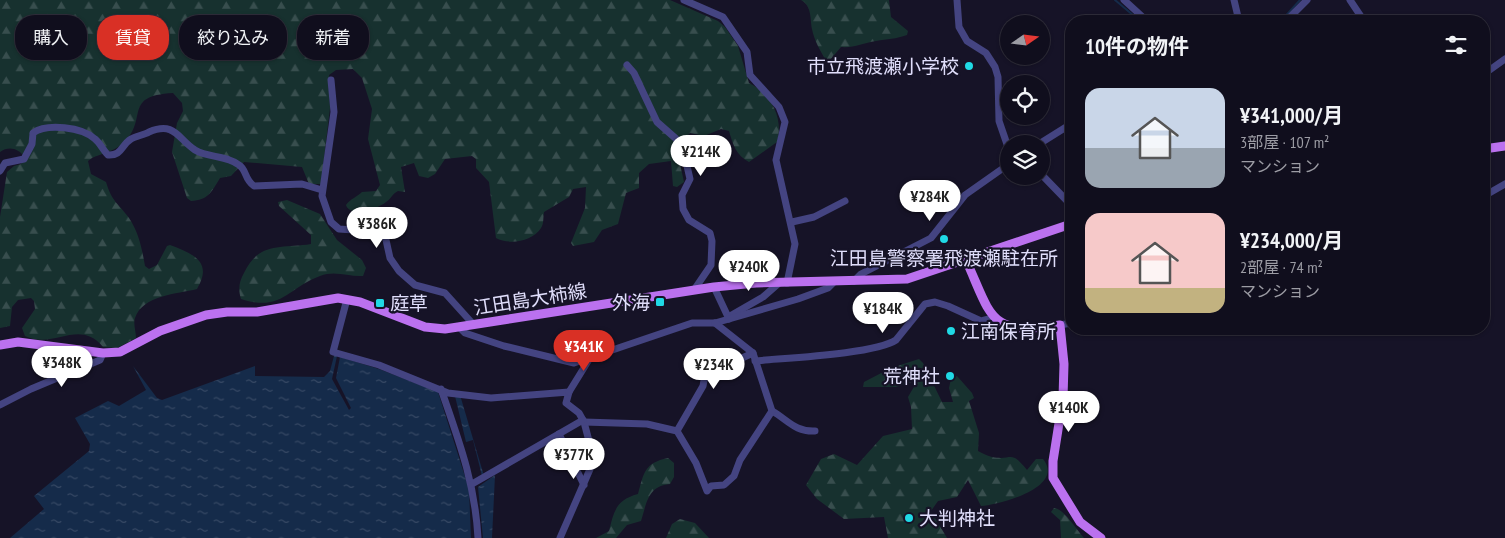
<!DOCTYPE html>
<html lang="ja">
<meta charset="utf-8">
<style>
body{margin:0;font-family:"PT Sans Narrow","Noto Sans JP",sans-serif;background:#191726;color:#f1f3f6;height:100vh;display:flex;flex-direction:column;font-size:19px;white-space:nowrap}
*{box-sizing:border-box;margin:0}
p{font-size:16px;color:#9c9ca4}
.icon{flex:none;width:28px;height:28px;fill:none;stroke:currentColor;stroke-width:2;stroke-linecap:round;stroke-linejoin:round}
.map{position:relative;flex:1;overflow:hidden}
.details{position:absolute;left:1065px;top:15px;width:425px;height:320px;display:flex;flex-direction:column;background:#100e1d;border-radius:20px;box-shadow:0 1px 4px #0004,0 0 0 1px #302e3b}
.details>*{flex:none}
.banner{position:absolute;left:15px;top:15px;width:475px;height:45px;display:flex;gap:10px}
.needle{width:32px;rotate:76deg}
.controls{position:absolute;left:1000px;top:15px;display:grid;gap:10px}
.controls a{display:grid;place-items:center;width:50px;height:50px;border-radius:50%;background:#100e1d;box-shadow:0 1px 4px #0004,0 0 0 1px #302e3b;font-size:25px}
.price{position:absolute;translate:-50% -42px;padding:0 11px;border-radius:18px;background:#fff;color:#222;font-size:16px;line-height:32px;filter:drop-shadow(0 1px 2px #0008)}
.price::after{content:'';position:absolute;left:50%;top:30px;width:15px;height:11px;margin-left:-8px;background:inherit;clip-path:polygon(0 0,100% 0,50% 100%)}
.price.active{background:#d93025;color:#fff}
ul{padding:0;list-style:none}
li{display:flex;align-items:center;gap:15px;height:125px;padding:0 20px}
li span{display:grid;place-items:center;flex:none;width:140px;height:100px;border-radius:15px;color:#555}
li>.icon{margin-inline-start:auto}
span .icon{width:60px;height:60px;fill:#fffc;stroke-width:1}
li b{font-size:21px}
h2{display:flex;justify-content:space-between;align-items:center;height:60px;padding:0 20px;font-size:21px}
.chip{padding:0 18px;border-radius:20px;background:#100e1d;box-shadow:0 1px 4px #0004,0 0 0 1px #302e3b;font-size:18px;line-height:45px}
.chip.active{background:#d93025;color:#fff}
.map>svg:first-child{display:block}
</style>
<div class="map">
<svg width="1505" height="538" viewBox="0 0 1505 538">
<defs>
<pattern id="forest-firs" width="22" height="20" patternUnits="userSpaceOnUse" patternTransform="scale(1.25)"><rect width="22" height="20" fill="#17312f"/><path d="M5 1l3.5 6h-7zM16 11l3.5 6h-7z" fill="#384e4e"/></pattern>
<pattern id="water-ripples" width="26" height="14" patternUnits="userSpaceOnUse" patternTransform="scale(1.25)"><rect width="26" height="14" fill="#152b4a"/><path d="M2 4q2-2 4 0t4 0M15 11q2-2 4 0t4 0" fill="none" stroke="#374965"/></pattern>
</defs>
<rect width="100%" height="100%" fill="#161327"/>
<g fill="url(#forest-firs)">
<path d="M0,0h670l48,21 7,6 13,19 11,37c22,11 35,35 28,59l-28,20c-13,-7 -16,-17 -20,-31l-8,-2 -17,7 -14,-3c-16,16 -10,29 -6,49l-7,5 -4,-1 -2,-25 -22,3 -10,9v15l-13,5 -8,31 -16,6 -8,12 -21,4 -2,-3 14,-35 1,-21 -13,2 -4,8 -25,15c-1,5 0,12 -3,16 -9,14 -32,17 -45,10l-7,-56 -13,-14v-9l-4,-3 -27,3 -10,15 -7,4 -9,-2 -5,-13 -13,4 4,25 -7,-1c-6,3 -7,8 -12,11 -8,7 -36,16 -40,3 4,-6 11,-8 16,-13l14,-1 4,-6 -12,-46 4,-30 -10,-31 -9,-9 -17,1 -7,5 1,33 -9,76h-12l-7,-17 -58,-5 -13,14 -11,2c-9,15 -12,22 -29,23l-4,-3 -15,-46 5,-29 6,-12 -1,-8 -9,-10c-53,3 -22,27 -52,52 -7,6 -21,9 -29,13l-4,3 3,13 15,8c6,20 12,21 23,36 10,15 13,31 16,48l4,3 8,-4 10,-19 3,-1c24,9 43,17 27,44 -20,5 -54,6 -62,29 -2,5 1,14 1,20l-19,10 -14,-1c-24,-29 -49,3 -78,-11l-3,-8 13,-19 -1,-8 -3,-3 -13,2 -6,7 -2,19 -10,2v-111l7,-45 7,-6 7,-2 3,-7c-5,-9 -16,-11 -24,-5z"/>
<path d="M801,0h88l2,17 17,14 -1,4c-11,4 -20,4 -31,6 -13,2 -22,7 -35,6l-11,13 -5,-1c-5,-9 -11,-19 -13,-30 -2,-11 0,-23 -11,-29z"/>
<path d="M287,200l33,14 17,26 25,20 4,8 -3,8c-14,1 -28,-6 -43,0 -34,13 -38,36 -79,23 -3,-10 -2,-17 3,-26 15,-32 37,-24 67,-29v-9l-32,-29 -1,-4z"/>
<path d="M919,359l4,4 19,39h11l-4,-14 2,-9 6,-3 15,17 2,5 -5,3 10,32 -1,18c4,2 10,5 14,6 21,4 18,-8 35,13l9,-11h7c23,28 -44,46 -62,47l-13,-26 -11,17 -19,4 -7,10 16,27h-59l-4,-21 -40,2 -27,-20 -11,-14 15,-26 13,-5 23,11 26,-29 29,-7 -1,-22 -3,-10 10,-17 -22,7h-33l1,-5 27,-14z"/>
<path d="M668,458l6,5v14l-4,7c-22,2 -23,18 -29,37l-14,4 -11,13h-20l13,-7c5,-20 7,-31 29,-37 6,-21 6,-31 30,-36z"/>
<path d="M1054,508c9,0 23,22 30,30h-23l-1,-18 -9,-8z"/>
<path d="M680,519l15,4 14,15h-43l6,-14z"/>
</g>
<g fill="url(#water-ripples)">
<path d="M334,356h3l-5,23 17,31 2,-2 -15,-30 4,-21 39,12 59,23 31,97 2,49h-461l34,-29 -10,-13 55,-45 1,-7 -15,-26 33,-17 11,5 27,-16 -13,-24 24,32 5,2 93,-34v10l69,1 6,-6z"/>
<path d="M460,395l24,81h-2l-9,-36 -7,2 -11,-46z"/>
<path d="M495,475l-3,63h-9l-5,-51z"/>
</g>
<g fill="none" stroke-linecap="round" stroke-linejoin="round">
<g stroke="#152b4a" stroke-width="2">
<path d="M1115,0l25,21"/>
<path d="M1281,21l19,-21"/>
</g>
<g stroke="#444481" stroke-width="7">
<path d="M684,0l39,17 24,35 3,23 29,32 6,15 -9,38 19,84 -8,39"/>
<path d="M957,0l2,27 8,14 19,12 9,14 3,10 1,44 10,29"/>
<path d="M1124,0l23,21"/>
<path d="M1234,0l5,21"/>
<path d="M1350,0l14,21"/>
<path d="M1286,21l21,-21"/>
<path d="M627,65l7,8 23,49 25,22 8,35 -8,16 1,14 6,11 21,13 2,8 -1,24 -17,25"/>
<path d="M1484,74l21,-15"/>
<path d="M331,80l3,32 -12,84 9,26 8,7 15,1c10,-13 17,-16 33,-11l-1,21 4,18 9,13 16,14 30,8 28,31"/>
<path d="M1039,144l32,-20"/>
<path d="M0,171l5,-8 19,-4 8,-15 1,-11c14,-10 49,-6 62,6 5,4 8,11 13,16 14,1 13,-10 23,-16 5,-3 13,-4 18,-7 26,-11 29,7 46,18 13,8 31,5 44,15 8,5 5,14 15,21l48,-2 20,6"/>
<path d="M1041,174l30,31"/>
<path d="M1484,196l21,-12"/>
<path d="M792,222l22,-5 31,-16"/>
<path d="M854,281l7,-7 70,-36 34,-43 44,-31"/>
<path d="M714,287l15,32"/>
<path d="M347,299l-14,53 46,13 69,28 43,5 78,-6 -3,11 13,10 5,9 10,38 -34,78"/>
<path d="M730,316l33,-19 16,-14"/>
<path d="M1060,325l11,-2"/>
<path d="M459,327l6,6 39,13 70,17 118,-40h23l83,-24 30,-11 6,-6"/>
<path d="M755,361c30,-3 120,-7 141,-21l29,-36 10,-2 13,4 33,15 12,-3"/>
<path d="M441,389c18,52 34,94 37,149"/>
<path d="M569,392l21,-34"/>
<path d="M0,405l31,-16 69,-29 3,-7"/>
<path d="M772,411c16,9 23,21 43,20"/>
<path d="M584,422l63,2 30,7 19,32 11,28 4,-5 13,-1 10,-9 6,-16 32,-49 -19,-58 -38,-30"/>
<path d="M677,431l26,-45 2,-11 48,-22"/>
<path d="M559,434l25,51"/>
<path d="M472,484l111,-64"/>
</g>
<g stroke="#bb71ef" stroke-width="9">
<path d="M1484,149l21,-3"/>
<path d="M966,260c26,57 22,76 94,65l4,39 -1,34 -10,63v17l27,44 21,16"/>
<path d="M0,345l18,-3 85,11 17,-1 40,-21 46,-16 21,-3h30l81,-14 22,4 65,25 20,2 269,-42 42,-4 151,-4 164,-55"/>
</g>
</g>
<g fill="#20d9e5" stroke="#161327" stroke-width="2">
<circle cx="969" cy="66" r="5"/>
<circle cx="944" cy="239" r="5"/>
<rect x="655" y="297" width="10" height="10" rx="2.5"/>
<rect x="375" y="298" width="10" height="10" rx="2.5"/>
<circle cx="951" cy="331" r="5"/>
<circle cx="950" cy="376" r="5"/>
<circle cx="909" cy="518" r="5"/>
</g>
<g text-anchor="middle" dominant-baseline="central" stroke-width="4.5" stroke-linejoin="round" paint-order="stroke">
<g font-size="19" fill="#e0defb" stroke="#161327" text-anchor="end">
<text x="959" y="66">市立飛渡瀬小学校</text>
<text x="944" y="258" text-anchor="middle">江田島警察署飛渡瀬駐在所</text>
<text x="650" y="302">外海</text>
<text x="390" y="303" text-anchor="start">庭草</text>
<text x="961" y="331" text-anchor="start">江南保育所</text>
<text x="940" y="376">荒神社</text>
<text x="919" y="518" text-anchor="start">大判神社</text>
</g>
<g font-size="19" fill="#e0defb" stroke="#161327">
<text transform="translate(530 299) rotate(-9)">江田島大柿線</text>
</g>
</g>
</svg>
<div class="controls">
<a><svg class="needle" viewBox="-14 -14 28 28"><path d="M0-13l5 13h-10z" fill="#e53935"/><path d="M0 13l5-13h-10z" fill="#9c9ca4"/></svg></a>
<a><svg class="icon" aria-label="locate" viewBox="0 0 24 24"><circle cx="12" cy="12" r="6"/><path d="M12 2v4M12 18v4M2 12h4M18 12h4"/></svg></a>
<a><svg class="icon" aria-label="layers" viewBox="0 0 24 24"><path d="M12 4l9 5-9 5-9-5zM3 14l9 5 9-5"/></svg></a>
</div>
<b class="price" style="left:701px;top:177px">¥214K</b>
<b class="price" style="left:930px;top:222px">¥284K</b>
<b class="price" style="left:377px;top:249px">¥386K</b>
<b class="price" style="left:749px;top:292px">¥240K</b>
<b class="price" style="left:883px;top:334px">¥184K</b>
<b class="price active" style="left:584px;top:372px">¥341K</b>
<b class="price" style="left:62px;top:388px">¥348K</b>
<b class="price" style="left:714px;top:390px">¥234K</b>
<b class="price" style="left:1069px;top:433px">¥140K</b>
<b class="price" style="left:574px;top:480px">¥377K</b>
<div class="banner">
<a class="chip">購入</a>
<a class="chip active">賃貸</a>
<a class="chip">絞り込み</a>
<a class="chip">新着</a>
</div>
<section class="details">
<h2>10件の物件<svg class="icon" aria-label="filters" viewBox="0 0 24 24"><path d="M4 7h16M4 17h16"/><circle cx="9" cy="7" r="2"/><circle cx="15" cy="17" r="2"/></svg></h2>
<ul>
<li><span style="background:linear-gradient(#c9d6e8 60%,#9aa5b1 0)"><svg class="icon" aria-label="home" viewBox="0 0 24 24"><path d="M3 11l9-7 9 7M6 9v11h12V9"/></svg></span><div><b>¥341,000/月</b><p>3部屋 · 107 m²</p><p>マンション</p></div></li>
<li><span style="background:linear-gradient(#f6c9c9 75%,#c2b280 0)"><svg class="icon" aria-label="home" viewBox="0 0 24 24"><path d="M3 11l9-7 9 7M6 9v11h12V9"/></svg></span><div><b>¥234,000/月</b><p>2部屋 · 74 m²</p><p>マンション</p></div></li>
</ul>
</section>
</div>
